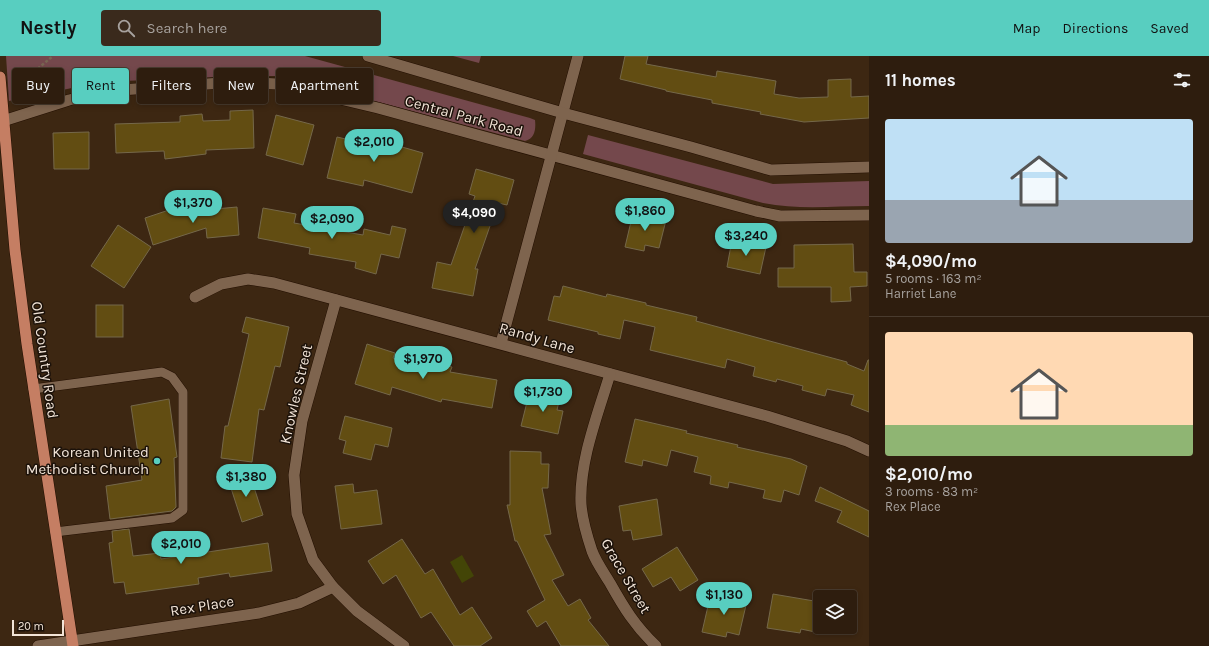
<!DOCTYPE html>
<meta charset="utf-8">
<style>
body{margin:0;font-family:Karla,sans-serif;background:#3a2a1c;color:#f1f3f6;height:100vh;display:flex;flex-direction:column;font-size:15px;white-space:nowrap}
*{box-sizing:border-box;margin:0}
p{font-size:13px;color:#a7a29e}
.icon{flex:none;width:22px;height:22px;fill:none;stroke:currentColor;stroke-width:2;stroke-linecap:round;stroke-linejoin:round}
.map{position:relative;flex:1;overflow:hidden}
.details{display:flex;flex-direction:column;background:#2e1d0e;width:340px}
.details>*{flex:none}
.guide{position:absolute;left:12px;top:12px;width:380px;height:36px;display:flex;gap:8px}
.tools{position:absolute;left:813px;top:534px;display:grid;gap:8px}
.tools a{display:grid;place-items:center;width:44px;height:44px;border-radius:4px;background:#2e1d0e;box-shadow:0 2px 6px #0003,0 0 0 1px #493b2e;font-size:20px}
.scale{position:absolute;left:12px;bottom:10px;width:52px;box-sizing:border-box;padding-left:4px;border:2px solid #f2e4d7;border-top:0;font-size:11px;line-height:14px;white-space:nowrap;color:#f2e4d7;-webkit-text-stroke:3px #1c120a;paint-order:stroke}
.price{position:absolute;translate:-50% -34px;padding:0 9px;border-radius:14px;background:#58cec0;color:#111;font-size:13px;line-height:26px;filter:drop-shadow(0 1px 2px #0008)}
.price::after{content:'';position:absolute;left:50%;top:24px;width:12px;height:9px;margin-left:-6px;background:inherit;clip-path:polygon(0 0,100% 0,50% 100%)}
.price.current{background:#222;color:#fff}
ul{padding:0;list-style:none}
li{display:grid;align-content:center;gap:8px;height:212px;padding:0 16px}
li+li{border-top:1px solid #493b2e}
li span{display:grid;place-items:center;height:124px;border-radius:4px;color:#555}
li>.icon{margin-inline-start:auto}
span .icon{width:72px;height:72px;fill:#fffc;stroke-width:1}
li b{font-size:17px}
h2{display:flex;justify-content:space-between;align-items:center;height:48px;padding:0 16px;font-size:17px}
.chip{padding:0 14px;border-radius:4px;background:#2e1d0e;box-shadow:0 2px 6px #0003,0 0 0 1px #493b2e;font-size:14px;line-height:36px}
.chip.current{background:#58cec0;color:#111}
header{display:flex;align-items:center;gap:24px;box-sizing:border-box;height:56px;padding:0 20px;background:#58cec0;color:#111}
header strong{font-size:19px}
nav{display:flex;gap:22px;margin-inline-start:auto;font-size:14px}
.search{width:280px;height:36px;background:#3a2a1c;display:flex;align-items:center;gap:10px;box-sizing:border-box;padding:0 14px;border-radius:4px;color:#a7a29e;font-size:15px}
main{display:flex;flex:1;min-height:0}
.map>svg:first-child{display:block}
</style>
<header>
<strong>Nestly</strong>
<div class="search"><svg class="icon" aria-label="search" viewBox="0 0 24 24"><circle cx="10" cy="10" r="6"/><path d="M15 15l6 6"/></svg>Search here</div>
<nav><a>Map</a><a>Directions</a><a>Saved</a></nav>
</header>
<main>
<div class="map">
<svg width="869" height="590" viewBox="0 0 869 590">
<rect width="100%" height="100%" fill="#3d2712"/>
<g fill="#74484c">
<path d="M6,0h299l225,62 5,2c1,9 0,19 -10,21l-244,-65h-42l-138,6 -92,19z"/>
<path d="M453,0h28l-2,7z"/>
<path d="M588,79l185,49 96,-3v25c-35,0 -71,4 -106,-3l-180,-49z"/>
</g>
<path fill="#434507" d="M462,499l12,21 -12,7 -12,-21z"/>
<g fill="#624d12" stroke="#75684a">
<path d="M625,0h23l-2,8 70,13 1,-6 59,10 -2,13 25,4 29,-1v-17l23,-1v18l18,-1v22l-65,4 -44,-8 1,-2 -49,-9v-3l-46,-9v-1l-46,-11z"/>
<path d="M253,54l1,38 -48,2v4l-41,5 -1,-8 -48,2 -1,-29 65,-2v-6l22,-2 1,7 27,-1v-9z"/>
<path d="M276,59l38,10 -11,40 -37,-10z"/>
<path d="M89,76v37h-35l-1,-36z"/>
<path d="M352,76l23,6 -1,1 49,14 -11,40 -48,-13 -1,6 -36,-8 10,-41 13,3z"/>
<path d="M476,113l38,11 -7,25 -9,-2 -23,66h3l-5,27 -41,-8 5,-26 14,3 24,-69 -6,-2z"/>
<path d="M181,150l1,6 55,-5 2,28 -32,3 -1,-10 -53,17 -8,-27z"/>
<path d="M263,152l33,6 -2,9 69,12 1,-6 26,6 2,-9 14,3 -7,29 -18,-4 -5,20 -21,-6 1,-6 -47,-8 1,-6 -52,-10z"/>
<path d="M633,157l33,7 -7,28 -14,-3 -1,6 -19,-4z"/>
<path d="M118,169l33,22 -27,41 -33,-22z"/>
<path d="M732,184l34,7 -6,27 -33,-7z"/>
<path d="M853,188l1,28h13v14l-17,1 1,14 -20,1v-15h-53v-19h16v-23z"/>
<path d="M563,230l43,11 1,-3 39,9v2l51,12 -1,4 151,41v2l17,7 4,-11h1v52l-18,-7 3,-10 -27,-6 -2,7 -23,-6 1,-4 -26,-7 -1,3 -23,-6 2,-9 -28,-8 -2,9 -75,-18 5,-23 -31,-7 -4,19 -22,-5v-2l-50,-12 6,-24 6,1z"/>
<rect x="96" y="249" width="27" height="32"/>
<path d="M246,261l43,10 -9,40 -5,-1 -11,44 -5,-1 -7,53 -31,-4 4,-32h3l21,-92 -7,-2z"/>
<path d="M367,288l28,9 -2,5 35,11 2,-9 22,7 -2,5 47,8 -5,28 -50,-9 -1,3 -49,-15 -2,8 -35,-11z"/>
<path d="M530,334l30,7 -3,13 6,1 -5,23 -37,-8z"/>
<path d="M169,343l8,58 -3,1 2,49 -4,4 -62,8 -4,-33 36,-6 -11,-74z"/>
<path d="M345,360l47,12 -4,19 -13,-3 -4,16 -28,-7 3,-12 -7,-2z"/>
<path d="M635,363l52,12 -1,2 52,12 -1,2 54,12 16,7 -8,29 -15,-5 -3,12 -18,-4 2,-8 -36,-8 -1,6 -18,-4 1,-8 -17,-4 4,-15 -27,-7 -4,16 -24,-6 -1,6 -17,-4z"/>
<path d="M510,395l31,1v12h8l-1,24h-6l9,46 -7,1 20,40 -12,5 16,26 12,-7 11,19 -3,2 21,26h-48l-15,-25 -9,6 -10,-16 18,-11 -28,-59h-2l-8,-36h3z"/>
<path d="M250,419l13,40 -21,7 -13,-40z"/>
<path d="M353,428l1,9 23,-3 5,34 -41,5 -6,-43z"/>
<path d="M820,431l49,24v26l-32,-15 5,-11 -27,-10z"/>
<path d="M657,443l5,36 -29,5 -2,-10 -8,1 -4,-25z"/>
<path d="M129,473l4,27 27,-3 1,6 107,-16 4,28 -42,6 -1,-4 -31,5 1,6 -73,10 -2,-12 -10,1 -5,-40 4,-1 -1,-11z"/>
<path d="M402,483l23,35 8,-5 27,46 12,-8 20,31 -12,8h-26l-23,-34 -10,6 -25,-43 -13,9 -15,-23z"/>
<path d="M677,491l21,33 -18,11 -9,-14 -18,10 -11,-18z"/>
<path d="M711,537l36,8 -8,34 -12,-3 -1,5 -24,-5z"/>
<path d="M773,538l47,8v31l-19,-4 -1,4 -33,-5z"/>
</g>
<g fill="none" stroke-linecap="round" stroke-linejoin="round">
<g stroke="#230f00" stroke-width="10">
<path id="service" d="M33,333l129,-17 10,5 11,15v118l-11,8 -117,14"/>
</g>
<g stroke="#230f00" stroke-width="12">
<g id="minor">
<path d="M3,65l66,-21 37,-9 130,-9 41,2 101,24 378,103 24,5 89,-1"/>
<path d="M195,241l26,-13 27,-5 26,4 493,133 80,25 22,10"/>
<path d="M336,244l-34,121 -8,54 3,39 16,46 20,27 24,24 47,35"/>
<path d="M501,287l77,-287"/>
<path d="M610,318c-12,40 -31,87 -29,130 1,16 6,32 11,47 4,11 12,22 18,32 14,25 25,43 46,63"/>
<path d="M38,590l221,-33 40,-10 34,-16"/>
</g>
</g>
<g stroke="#230f00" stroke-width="12">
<path id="tertiary" d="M368,0l195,57 128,34 80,23 98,-3"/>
</g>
<g stroke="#230f00" stroke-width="12">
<path id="primary" d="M0,21l15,173 12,94 46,302"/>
</g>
<path stroke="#786552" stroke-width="2.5" stroke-dasharray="3 2" stroke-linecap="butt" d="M30,19l23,-19"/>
<use href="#service" stroke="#7e644e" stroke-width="9"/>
<use href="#minor" stroke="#7e644e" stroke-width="11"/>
<use href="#tertiary" stroke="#7e644e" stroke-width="11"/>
<use href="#primary" stroke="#c57e63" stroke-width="11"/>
</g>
<circle fill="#58cec0" stroke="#1c120a" stroke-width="1.5" cx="157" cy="405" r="4"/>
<g text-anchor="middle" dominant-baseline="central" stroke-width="3" stroke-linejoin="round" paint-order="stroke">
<g font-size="15" fill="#f2e4d7" stroke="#1c120a">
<text transform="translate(464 60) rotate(15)">Central Park Road</text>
<text transform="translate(537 282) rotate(16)">Randy Lane</text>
<text transform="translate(45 304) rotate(82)">Old Country Road</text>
<text transform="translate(296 338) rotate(-77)">Knowles Street</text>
<text transform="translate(626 520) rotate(60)">Grace Street</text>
<text transform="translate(202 550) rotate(-9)">Rex Place</text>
</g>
<g font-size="15" fill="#f2e4d7" stroke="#1c120a" text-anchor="end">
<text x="149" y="396">Korean United<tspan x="149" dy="17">Methodist Church</tspan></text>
</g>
</g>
</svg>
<div class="tools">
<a><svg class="icon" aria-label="layers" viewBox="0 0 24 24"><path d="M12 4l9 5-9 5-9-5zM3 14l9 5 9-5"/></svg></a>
</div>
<div class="scale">20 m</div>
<b class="price" style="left:374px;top:107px">$2,010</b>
<b class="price" style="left:193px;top:168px">$1,370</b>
<b class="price" style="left:645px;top:176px">$1,860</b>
<b class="price current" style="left:474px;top:178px">$4,090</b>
<b class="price" style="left:332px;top:184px">$2,090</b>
<b class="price" style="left:746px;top:201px">$3,240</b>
<b class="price" style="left:423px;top:324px">$1,970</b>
<b class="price" style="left:543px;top:357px">$1,730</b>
<b class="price" style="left:246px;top:442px">$1,380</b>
<b class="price" style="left:181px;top:509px">$2,010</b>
<b class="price" style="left:724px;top:560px">$1,130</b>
<div class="guide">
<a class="chip">Buy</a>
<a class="chip current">Rent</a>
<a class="chip">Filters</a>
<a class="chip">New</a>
<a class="chip">Apartment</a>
</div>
</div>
<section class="details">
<h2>11 homes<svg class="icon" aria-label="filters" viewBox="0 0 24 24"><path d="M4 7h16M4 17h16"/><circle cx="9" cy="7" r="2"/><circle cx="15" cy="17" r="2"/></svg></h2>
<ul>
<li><span style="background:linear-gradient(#bfe0f5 65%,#9aa5b1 0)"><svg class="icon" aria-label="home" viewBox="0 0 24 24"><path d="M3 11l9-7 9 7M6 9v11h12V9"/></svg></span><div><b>$4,090/mo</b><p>5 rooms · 163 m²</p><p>Harriet Lane</p></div></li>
<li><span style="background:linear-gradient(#ffd9b3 75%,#8fb573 0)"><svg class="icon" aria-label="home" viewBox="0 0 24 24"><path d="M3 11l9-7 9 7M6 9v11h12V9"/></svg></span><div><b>$2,010/mo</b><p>3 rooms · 83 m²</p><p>Rex Place</p></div></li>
</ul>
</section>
</main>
